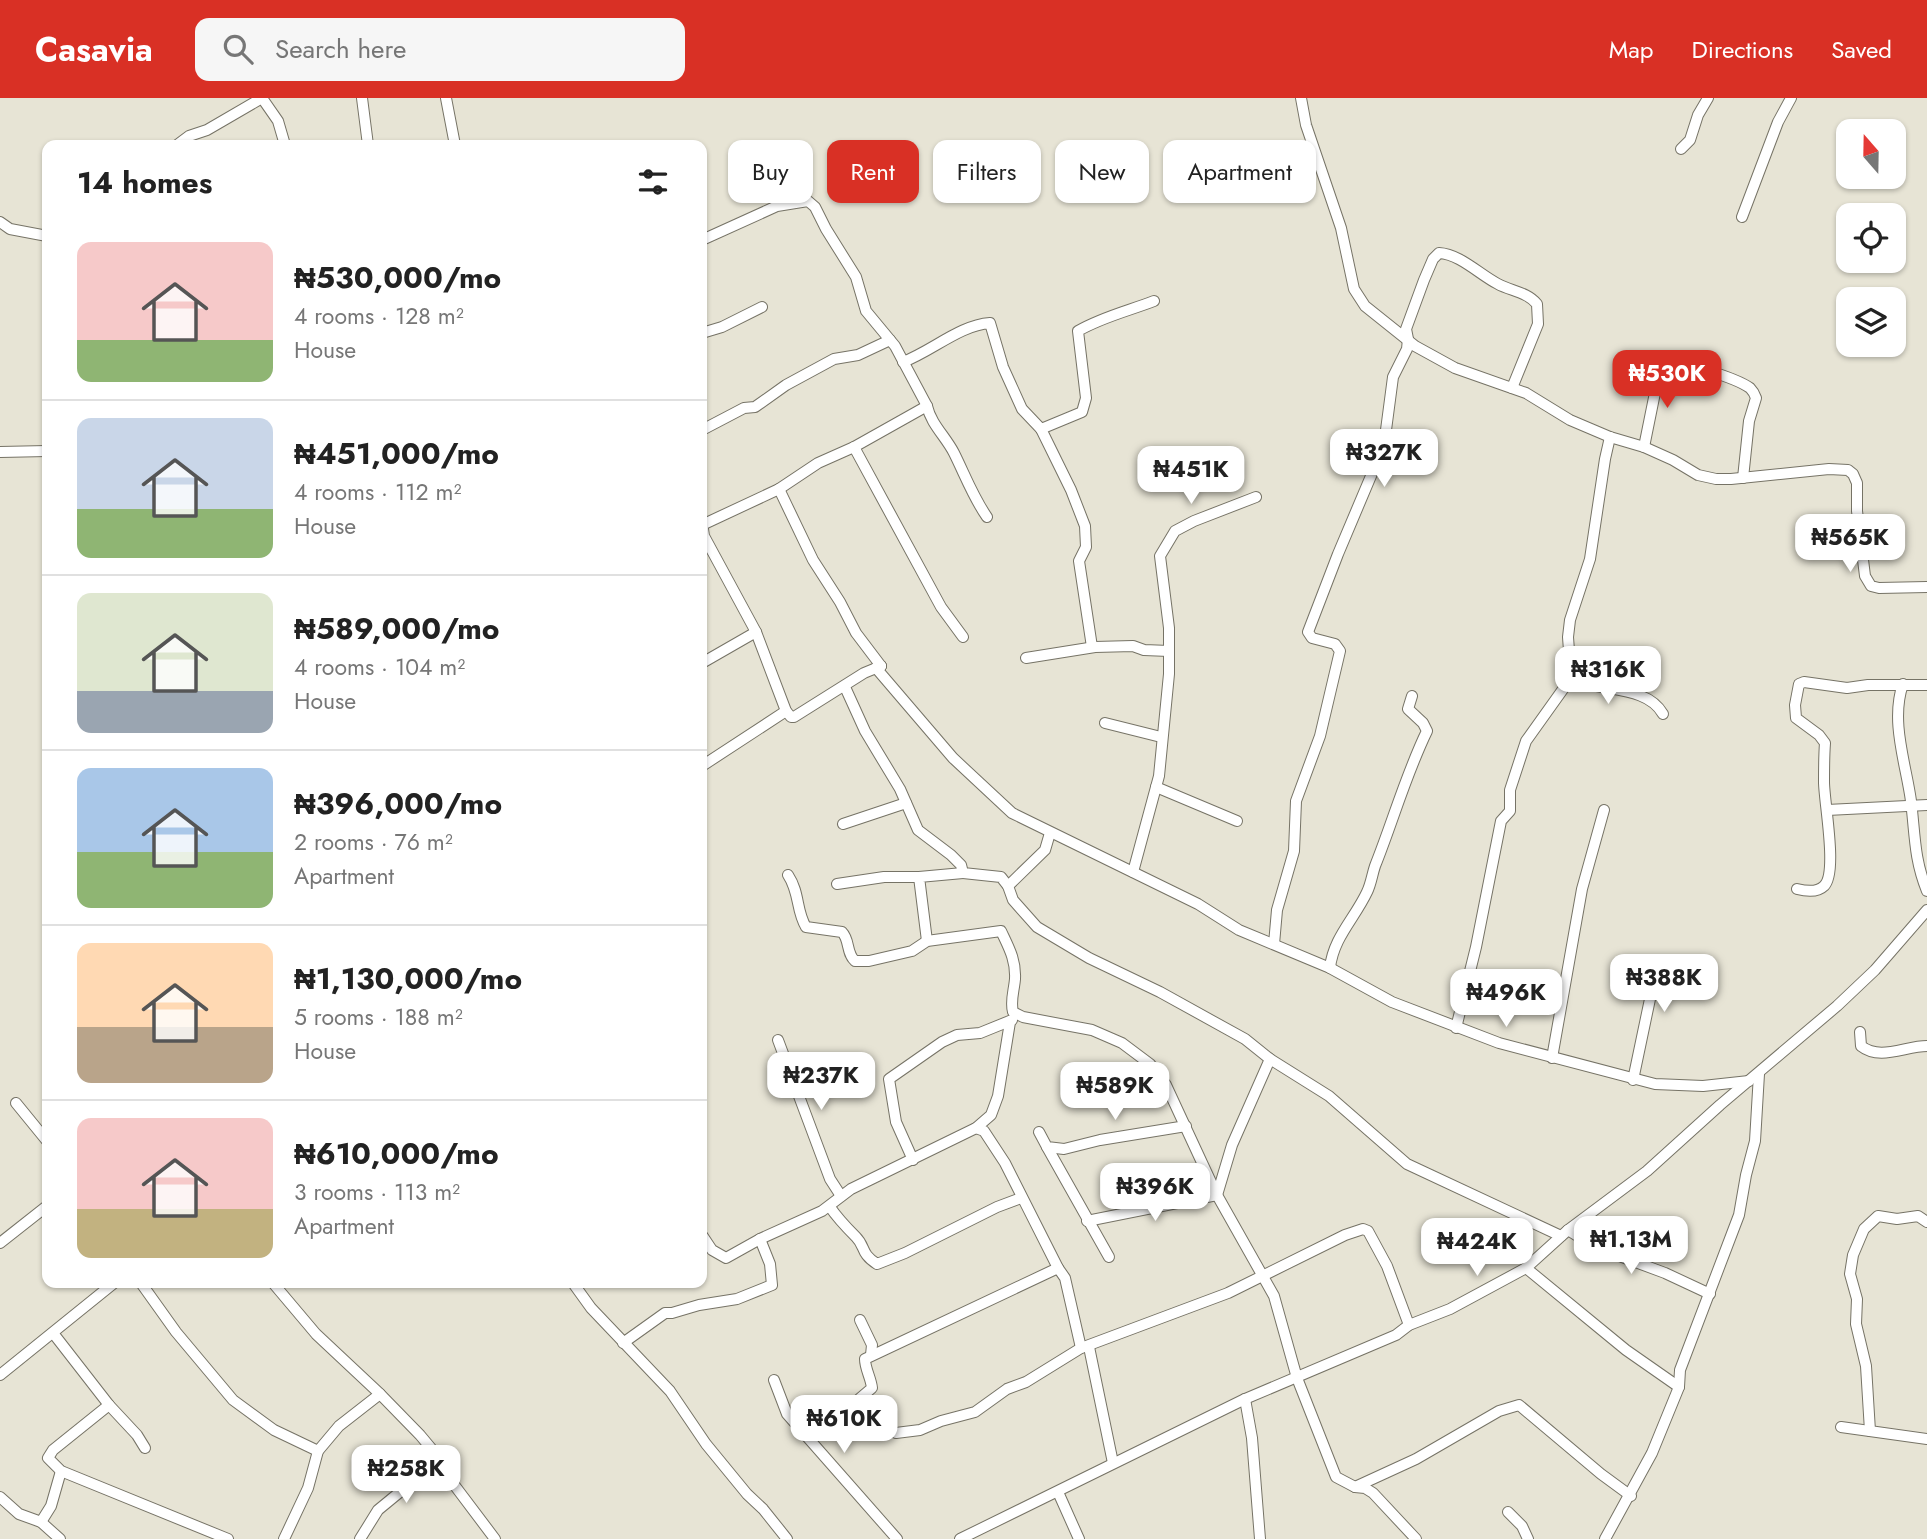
<!DOCTYPE html>
<meta charset="utf-8">
<style>
body{margin:0;font-family:Jost,sans-serif;background:#f6f6f6;color:#222;height:100vh;display:flex;flex-direction:column;font-size:26px;white-space:nowrap}
*{box-sizing:border-box;margin:0}
p{font-size:23px;color:#767676}
.icon{flex:none;width:38px;height:38px;fill:none;stroke:currentColor;stroke-width:2;stroke-linecap:round;stroke-linejoin:round}
.map{position:relative;flex:1;overflow:hidden}
.drawer{position:absolute;left:42px;top:42px;width:665px;height:1148px;display:flex;flex-direction:column;background:#fff;border-radius:14px;box-shadow:0 2px 5px #0004}
.drawer>*{flex:none}
.banner{position:absolute;left:728px;top:42px;width:665px;height:63px;display:flex;gap:14px}
.needle{width:46px;rotate:340deg}
.tools{position:absolute;left:1836px;top:21px;display:grid;gap:14px}
.tools a{display:grid;place-items:center;width:70px;height:70px;border-radius:14px;background:#fff;box-shadow:0 2px 5px #0004;font-size:35px}
.price{position:absolute;translate:-50% -60px;padding:0 16px;border-radius:14px;background:#fff;color:#222;font-size:23px;line-height:46px;filter:drop-shadow(0 2px 4px #0008)}
.price::after{content:'';position:absolute;left:50%;top:42px;width:21px;height:16px;margin-left:-10px;background:inherit;clip-path:polygon(0 0,100% 0,50% 100%)}
.price.active{background:#d93025;color:#fff}
ul{padding:0;list-style:none}
li{display:flex;align-items:center;gap:21px;height:175px;padding:0 35px}
li+li{border-top:2px solid #e0e0e0}
li span{display:grid;place-items:center;flex:none;width:196px;height:140px;border-radius:14px;color:#555}
li>.icon{margin-inline-start:auto}
span .icon{width:84px;height:84px;fill:#fffc;stroke-width:1}
li b{font-size:30px}
h2{display:flex;justify-content:space-between;align-items:center;height:84px;padding:0 35px;font-size:30px}
.tag{padding:0 24px;border-radius:14px;background:#fff;box-shadow:0 2px 5px #0004;font-size:24px;line-height:63px}
.tag.active{background:#d93025;color:#fff}
header{display:flex;align-items:center;gap:42px;box-sizing:border-box;height:98px;padding:0 35px;background:#d93025;color:#fff}
header strong{font-size:33px}
nav{display:flex;gap:38px;margin-inline-start:auto;font-size:24px}
.search{width:490px;height:63px;background:#f6f6f6;display:flex;align-items:center;gap:18px;box-sizing:border-box;padding:0 24px;border-radius:14px;color:#767676;font-size:26px}
.map>svg:first-child{display:block}
</style>
<header>
<strong>Casavia</strong>
<div class="search"><svg class="icon" aria-label="search" viewBox="0 0 24 24"><circle cx="10" cy="10" r="6"/><path d="M15 15l6 6"/></svg>Search here</div>
<nav><a>Map</a><a>Directions</a><a>Saved</a></nav>
</header>
<div class="map">
<svg width="1927" height="1441" viewBox="0 0 1927 1441">
<rect width="100%" height="100%" fill="#e7e4d5"/>
<g fill="none" stroke-linecap="round" stroke-linejoin="round">
<g stroke="#767366" stroke-width="12">
<g id="minor">
<path d="M262,0l16,23 7,24"/>
<path d="M362,0l6,47"/>
<path d="M446,0l9,47"/>
<path d="M1301,0l5,27 35,103 13,61 11,17 50,40 40,22 71,25 44,27 40,17 34,10 29,13 25,15 18,4h15l98,-10 19,1 5,4 4,9v28l8,65 6,10 8,2 48,-1"/>
<path d="M177,47l12,-9 18,-6 55,-32"/>
<path d="M1681,51l9,-9 8,-25 10,-17"/>
<path d="M1742,119l36,-95 13,-24"/>
<path d="M0,124l10,7 37,7"/>
<path d="M702,142l75,-34 31,-5 7,6 11,22 30,48 10,34 29,35 32,60"/>
<path d="M702,235l20,-6 40,-20"/>
<path d="M903,264c29,-11 57,-37 87,-39l13,44 19,42 19,20 41,-17 4,-14 -8,-67c24,-14 50,-20 76,-30"/>
<path d="M1041,331l30,61 14,36 1,21 -7,14 13,86"/>
<path d="M702,332l42,-22 11,-1 31,-22 48,-26 24,-4 32,-15"/>
<path d="M854,349l87,160 22,30"/>
<path d="M1644,349l16,-79 3,-5c17,-3 73,15 87,25 3,3 5,7 6,10l-7,23 -6,57"/>
<path d="M0,354l47,-1"/>
<path d="M779,391l39,-26 36,-16 73,-41c4,18 19,31 27,47 11,22 19,44 33,64"/>
<path d="M702,424l2,14 52,96 30,79 5,6h3l70,-44 17,-7"/>
<path d="M702,427l77,-36 34,71 27,42 16,31 25,33"/>
<path d="M1026,560l69,-11 38,-1 11,4 25,1"/>
<path d="M702,565l54,-31"/>
<path d="M881,568l-5,2 77,90 59,55 186,91 41,26 91,38 62,34 107,41 156,41 48,2 46,-5"/>
<path d="M1571,580c28,15 75,6 92,36"/>
<path d="M1903,586c-13,37 3,80 8,117 4,33 3,58 16,90"/>
<path d="M845,589l20,44 35,58 18,41 33,25 10,10 2,8 38,4 7,9 5,14 24,27 52,31 71,34 85,47 25,20 59,37 78,68 154,72"/>
<path d="M1105,625l56,14"/>
<path d="M702,668l84,-55"/>
<path d="M1156,689l81,34"/>
<path d="M1827,712l100,-5"/>
<path d="M843,726l63,-21"/>
<path d="M1133,774l26,-96 10,-102v-46l-9,-72 15,-25 19,-10 62,-24"/>
<path d="M788,777c12,18 8,36 18,52l36,5c8,8 4,21 13,29h14l43,-10 15,-10 74,-10c8,17 15,29 14,48 -1,12 -5,22 -2,33l10,5 69,13 30,13 28,21 16,21 51,110 57,101 23,82 39,99 19,10 10,1 8,5 43,46"/>
<path d="M837,786l47,-7h35"/>
<path d="M1008,788l37,-36 5,-17"/>
<path d="M1797,791c8,2 20,4 27,-3 14,-13 0,-84 0,-104 0,-13 0,-26 1,-39l-6,-8 -23,-17 -1,-13 4,-21 5,-2 43,6 21,-3h59"/>
<path d="M927,843l-8,-64 44,-4"/>
<path d="M1274,846l3,-34 17,-59 2,-50 24,-65 20,-85 -5,-7 -23,-6 -4,-6 30,-78 41,-97 7,-27 7,-53 14,-28 1,-10 -2,-10 18,-49 9,-21 6,-6c21,1 41,22 59,31 13,7 29,8 39,20l1,20 -26,64"/>
<path d="M1330,870c3,-30 25,-50 37,-76 4,-8 5,-17 8,-26 18,-45 31,-92 52,-135l-4,-8 -15,-14 4,-13"/>
<path d="M1622,885l22,6 6,10 -17,81"/>
<path d="M1456,930l20,-81 25,-126 9,-10v-21l16,-49 45,-63 -3,-41 2,-17 20,-61 15,-100 5,-22"/>
<path d="M1860,934l1,14c19,15 44,0 66,0"/>
<path d="M778,942l52,139 11,17"/>
<path d="M1552,960l30,-169 22,-79"/>
<path d="M16,1005l31,38"/>
<path d="M976,1030l8,3 21,32 53,105"/>
<path d="M1039,1034l8,15 17,2 36,-9 86,-14"/>
<path d="M1047,1049l62,110"/>
<path d="M913,1062l-17,-38 -7,-43 53,-37 15,-7 23,-2 32,-13"/>
<path d="M830,1109c8,12 16,20 26,30 10,10 4,16 21,27l28,-11 92,-46 24,-9"/>
<path d="M1087,1123l130,-26 15,-50 38,-86"/>
<path d="M1568,1132l27,17 70,26 45,21"/>
<path d="M702,1137l10,15 14,8 34,-19 62,-28 29,-22 125,-61 15,-13 7,-19 12,-74"/>
<path d="M0,1145l47,-37"/>
<path d="M1526,1170l100,82 53,37"/>
<path d="M141,1185l35,49 57,68 41,30 44,21"/>
<path d="M273,1185l43,51 64,60 40,41 20,24 12,23 43,57"/>
<path d="M573,1185l18,25 79,83 36,53 41,50 16,15 24,30"/>
<path d="M860,1222l12,25 -1,10"/>
<path d="M53,1235l56,72 28,30 8,13"/>
<path d="M623,1245l42,-30h7l27,-8 38,-6 35,-14 -2,-21 -10,-25"/>
<path d="M1089,1249l24,116"/>
<path d="M0,1277l114,-92"/>
<path d="M774,1282l13,34 110,125"/>
<path d="M1245,1301l7,39 8,101"/>
<path d="M109,1307l-56,45 -5,8 13,13 167,68"/>
<path d="M1841,1329l86,12"/>
<path d="M802,1333l50,-26 20,-17c-1,-10 -7,-19 -7,-29l193,-91 7,10 16,70"/>
<path d="M1870,1333l-4,-65 -10,-42 1,-25 -7,-25 3,-19 11,-26 14,-13 19,3 21,-3 9,6"/>
<path d="M896,1335l24,-3 21,-9 34,-9 32,-23 19,-7 55,-34 147,-55 117,-58 18,-6 5,2 19,35 22,59"/>
<path d="M1355,1389l61,-28 83,-48 20,-6 82,69 30,22"/>
<path d="M1058,1394l21,47"/>
<path d="M0,1399l19,17 22,8 19,17"/>
<path d="M1508,1414l14,14 6,13"/>
<path d="M41,1424l10,-16 10,-35"/>
<path d="M284,1441l24,-51 10,-37 21,-25 41,-32"/>
<path d="M360,1441l18,-29 62,-51"/>
<path d="M960,1441l285,-140 151,-64 13,-10 41,-16 76,-41 42,-38 79,-59 73,-66 117,-99 38,-36 52,-60"/>
<path d="M1605,1441l47,-86 27,-66 1,-17 59,-155 7,-40 9,-34 4,-67"/>
</g>
</g>
<use href="#minor" stroke="#fff" stroke-width="10"/>
</g>
</svg>
<div class="tools">
<a><svg class="needle" viewBox="-14 -14 28 28"><path d="M0-13l5 13h-10z" fill="#e53935"/><path d="M0 13l5-13h-10z" fill="#767676"/></svg></a>
<a><svg class="icon" aria-label="locate" viewBox="0 0 24 24"><circle cx="12" cy="12" r="6"/><path d="M12 2v4M12 18v4M2 12h4M18 12h4"/></svg></a>
<a><svg class="icon" aria-label="layers" viewBox="0 0 24 24"><path d="M12 4l9 5-9 5-9-5zM3 14l9 5 9-5"/></svg></a>
</div>
<b class="price active" style="left:1667px;top:312px">₦530K</b>
<b class="price" style="left:1384px;top:391px">₦327K</b>
<b class="price" style="left:1191px;top:408px">₦451K</b>
<b class="price" style="left:1850px;top:476px">₦565K</b>
<b class="price" style="left:1608px;top:608px">₦316K</b>
<b class="price" style="left:1664px;top:916px">₦388K</b>
<b class="price" style="left:1506px;top:931px">₦496K</b>
<b class="price" style="left:821px;top:1014px">₦237K</b>
<b class="price" style="left:1115px;top:1024px">₦589K</b>
<b class="price" style="left:1155px;top:1125px">₦396K</b>
<b class="price" style="left:1631px;top:1178px">₦1.13M</b>
<b class="price" style="left:1477px;top:1180px">₦424K</b>
<b class="price" style="left:844px;top:1357px">₦610K</b>
<b class="price" style="left:406px;top:1407px">₦258K</b>
<div class="banner">
<a class="tag">Buy</a>
<a class="tag active">Rent</a>
<a class="tag">Filters</a>
<a class="tag">New</a>
<a class="tag">Apartment</a>
</div>
<section class="drawer">
<h2>14 homes<svg class="icon" aria-label="filters" viewBox="0 0 24 24"><path d="M4 7h16M4 17h16"/><circle cx="9" cy="7" r="2"/><circle cx="15" cy="17" r="2"/></svg></h2>
<ul>
<li><span style="background:linear-gradient(#f6c9c9 70%,#8fb573 0)"><svg class="icon" aria-label="home" viewBox="0 0 24 24"><path d="M3 11l9-7 9 7M6 9v11h12V9"/></svg></span><div><b>₦530,000/mo</b><p>4 rooms · 128 m²</p><p>House</p></div></li>
<li><span style="background:linear-gradient(#c9d6e8 65%,#8fb573 0)"><svg class="icon" aria-label="home" viewBox="0 0 24 24"><path d="M3 11l9-7 9 7M6 9v11h12V9"/></svg></span><div><b>₦451,000/mo</b><p>4 rooms · 112 m²</p><p>House</p></div></li>
<li><span style="background:linear-gradient(#dfe7d0 70%,#9aa5b1 0)"><svg class="icon" aria-label="home" viewBox="0 0 24 24"><path d="M3 11l9-7 9 7M6 9v11h12V9"/></svg></span><div><b>₦589,000/mo</b><p>4 rooms · 104 m²</p><p>House</p></div></li>
<li><span style="background:linear-gradient(#a9c7e8 60%,#8fb573 0)"><svg class="icon" aria-label="home" viewBox="0 0 24 24"><path d="M3 11l9-7 9 7M6 9v11h12V9"/></svg></span><div><b>₦396,000/mo</b><p>2 rooms · 76 m²</p><p>Apartment</p></div></li>
<li><span style="background:linear-gradient(#ffd9b3 60%,#b9a48a 0)"><svg class="icon" aria-label="home" viewBox="0 0 24 24"><path d="M3 11l9-7 9 7M6 9v11h12V9"/></svg></span><div><b>₦1,130,000/mo</b><p>5 rooms · 188 m²</p><p>House</p></div></li>
<li><span style="background:linear-gradient(#f6c9c9 65%,#c2b280 0)"><svg class="icon" aria-label="home" viewBox="0 0 24 24"><path d="M3 11l9-7 9 7M6 9v11h12V9"/></svg></span><div><b>₦610,000/mo</b><p>3 rooms · 113 m²</p><p>Apartment</p></div></li>
</ul>
</section>
</div>
